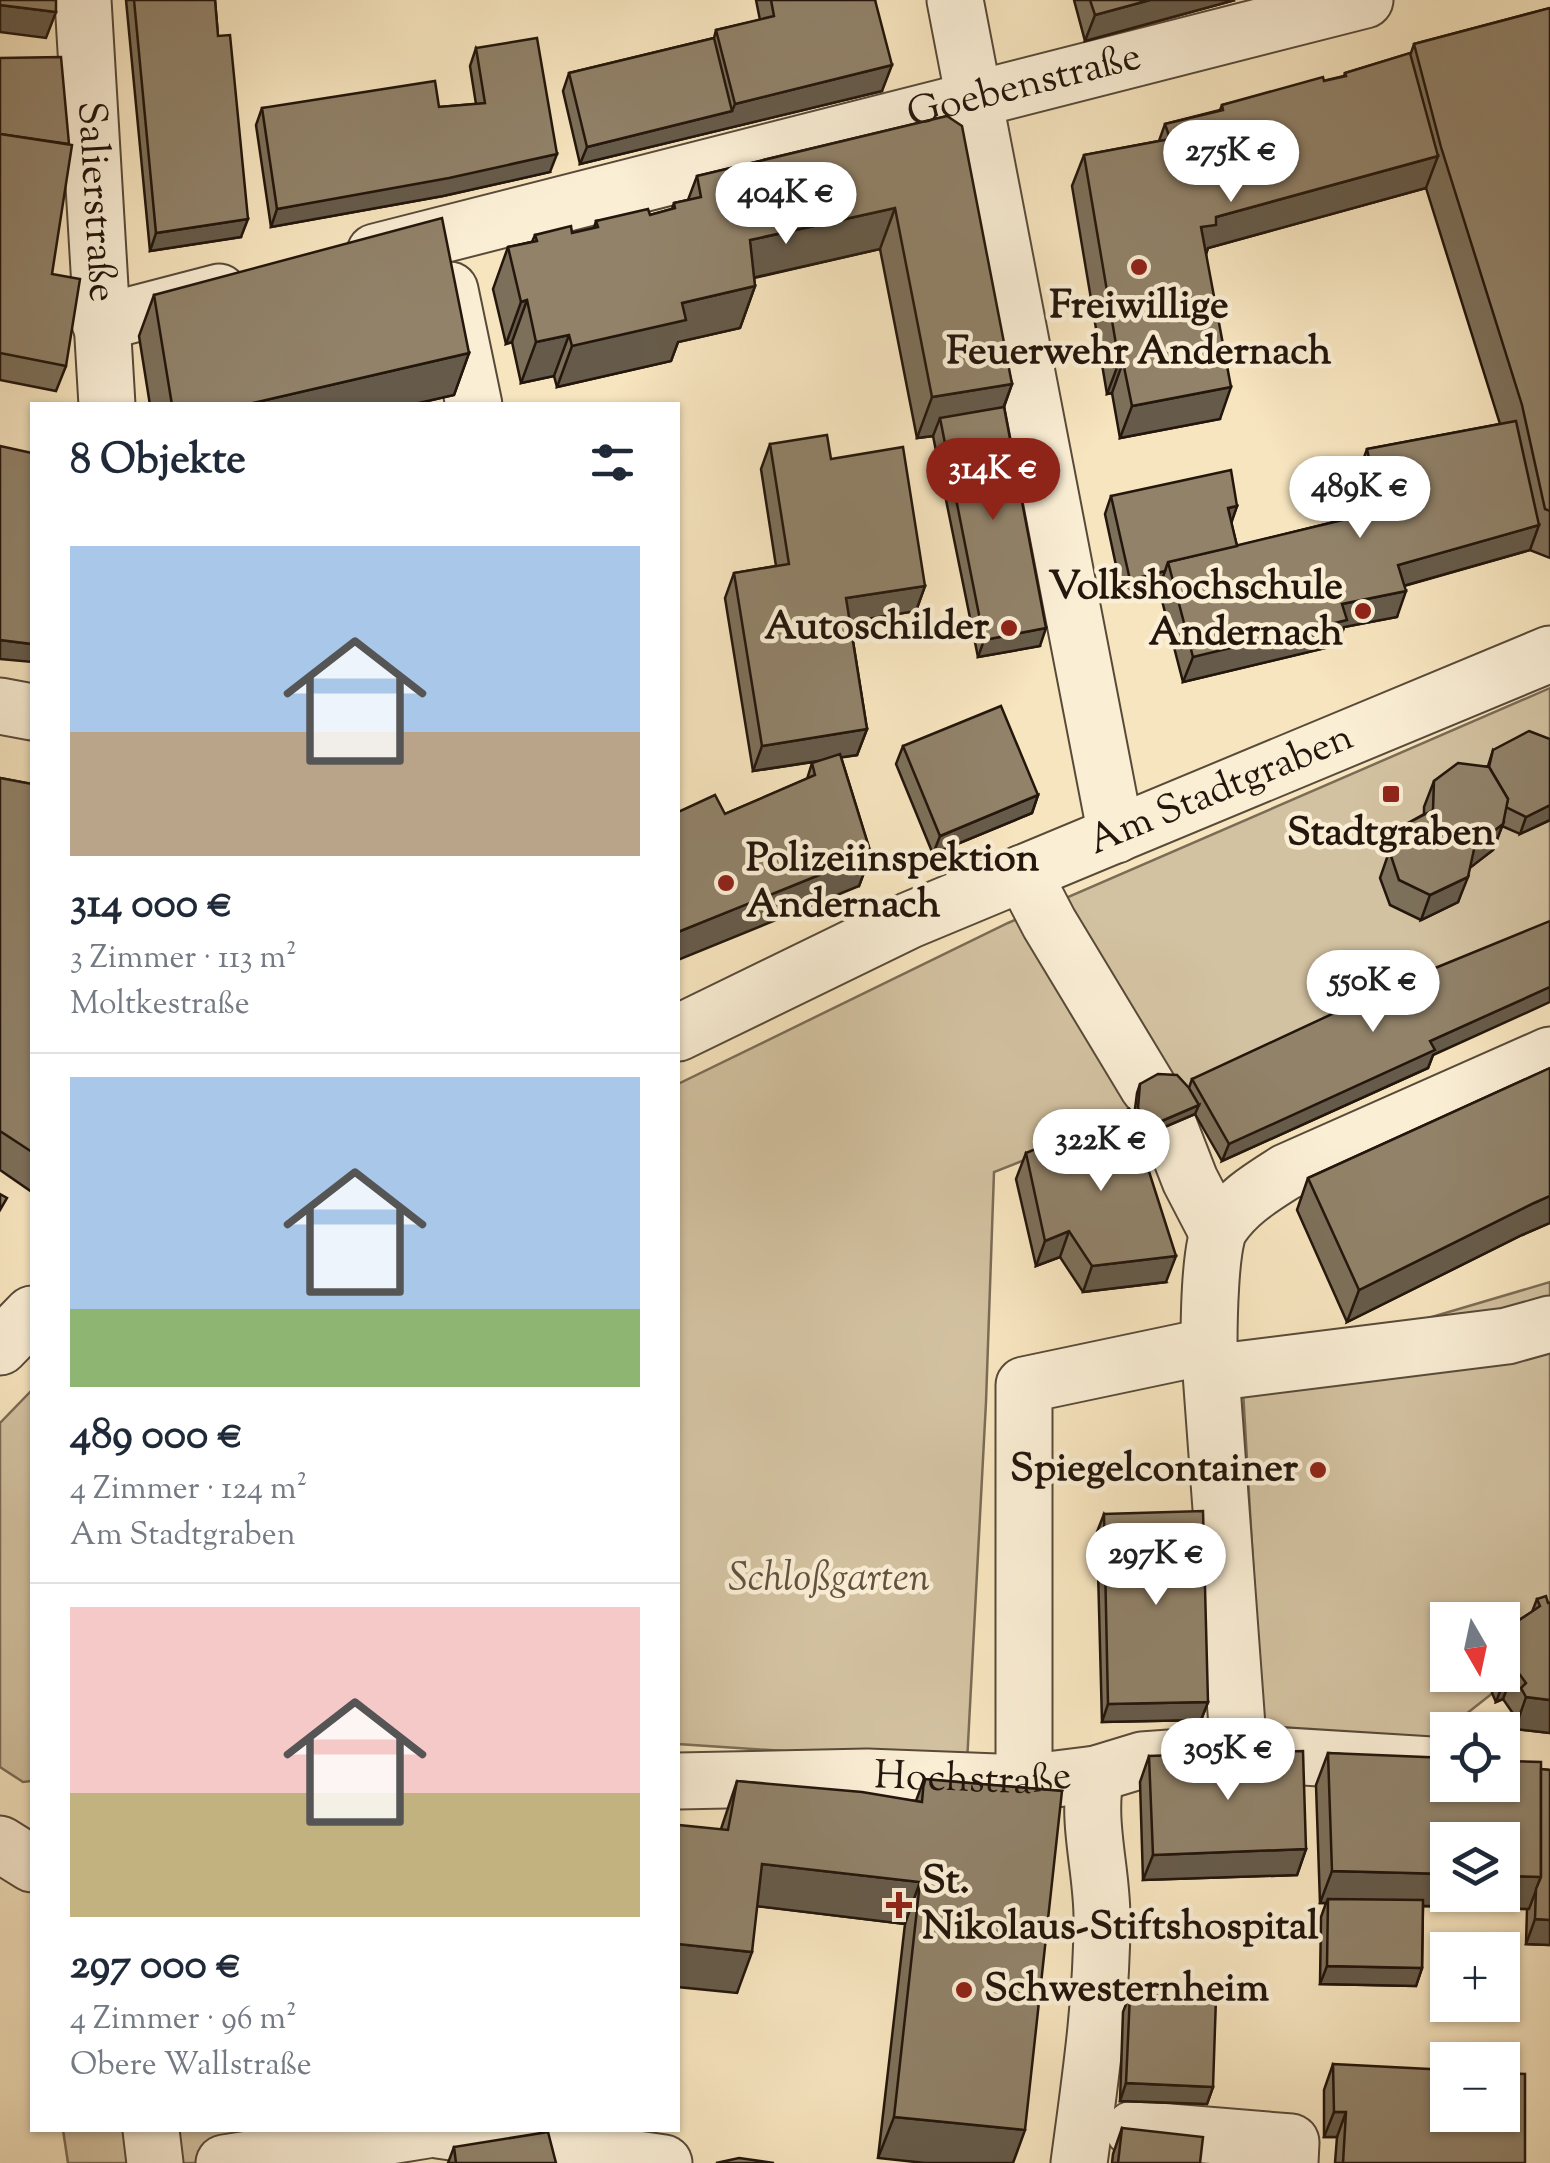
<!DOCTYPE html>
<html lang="de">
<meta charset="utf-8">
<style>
body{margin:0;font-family:"Sorts Mill Goudy",serif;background:#f6f6f7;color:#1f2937;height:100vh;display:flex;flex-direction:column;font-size:38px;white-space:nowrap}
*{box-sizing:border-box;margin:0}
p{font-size:32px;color:#747a83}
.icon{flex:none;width:55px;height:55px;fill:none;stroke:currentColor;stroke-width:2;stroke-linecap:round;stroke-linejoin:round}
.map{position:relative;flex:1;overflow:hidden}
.side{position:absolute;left:30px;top:402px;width:650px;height:1730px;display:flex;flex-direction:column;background:#fff;border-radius:0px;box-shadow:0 2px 8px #0004}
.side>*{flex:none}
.needle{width:65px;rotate:171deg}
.buttons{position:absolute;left:1430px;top:1602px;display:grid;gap:20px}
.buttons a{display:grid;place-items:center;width:90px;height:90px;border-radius:0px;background:#fff;box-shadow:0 2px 8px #0004;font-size:50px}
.price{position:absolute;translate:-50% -85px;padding:0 22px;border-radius:35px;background:#fff;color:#222;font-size:32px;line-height:65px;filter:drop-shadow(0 2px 5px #0008)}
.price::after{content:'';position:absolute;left:50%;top:60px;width:30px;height:22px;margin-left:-15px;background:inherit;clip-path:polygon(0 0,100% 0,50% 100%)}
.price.current{background:#8f2418;color:#fff}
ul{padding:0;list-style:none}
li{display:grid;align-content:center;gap:20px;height:530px;padding:0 40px}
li+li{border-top:2px solid #e0e1e3}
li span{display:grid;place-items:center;height:310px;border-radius:0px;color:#555}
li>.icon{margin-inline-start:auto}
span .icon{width:180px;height:180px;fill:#fffc;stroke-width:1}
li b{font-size:42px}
h2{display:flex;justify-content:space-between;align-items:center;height:120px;padding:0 40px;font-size:42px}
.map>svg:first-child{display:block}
</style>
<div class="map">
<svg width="1550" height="2163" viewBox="0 0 1550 2163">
<rect width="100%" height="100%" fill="#f7e5bf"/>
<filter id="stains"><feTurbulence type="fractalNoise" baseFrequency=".002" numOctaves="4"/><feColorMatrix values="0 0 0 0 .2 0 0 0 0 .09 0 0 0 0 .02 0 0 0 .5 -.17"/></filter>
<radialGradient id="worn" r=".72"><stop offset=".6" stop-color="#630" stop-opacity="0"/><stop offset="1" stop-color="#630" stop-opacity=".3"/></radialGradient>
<g fill="#d3c2a1" stroke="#7b6c56" stroke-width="2.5">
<path d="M1550,688v249l-364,160 -52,10v10l-140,55 -8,230 -19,361 -289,-19v-660l330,-161z"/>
<path d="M1550,1282v354l-22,2 -21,15 -4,-1 -1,-32h-54v55h54l-3,13 -38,30 1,12h-14l-1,20 -184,-14 -21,-363z"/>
<path d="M32,1390v391l-9,1 -23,-15v-344z"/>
<path d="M63,2130h278l2,33h-275z"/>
</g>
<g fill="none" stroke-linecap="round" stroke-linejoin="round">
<g stroke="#584a39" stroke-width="59">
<g id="minor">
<path id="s1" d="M83,0l24,405"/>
<path d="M955,0l161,835"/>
<path id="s2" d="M375,252l990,-252"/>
<path d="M450,290l24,115"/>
<path d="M100,323l119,-31"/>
<path d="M0,706l32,6"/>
<path d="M1023,873l26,50 99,164"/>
<path id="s3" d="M678,1033l232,-113 640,-266"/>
<path d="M1169,1126l21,54 27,52"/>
<path d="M0,1347l32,-33"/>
<path d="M1211,1373l296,-37 43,-12"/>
<path d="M1239,1753l-30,-407c0,-23 1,-101 11,-118 17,-26 41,-40 66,-56l264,-117"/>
<path id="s4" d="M678,1781l189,-4 157,6 72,-9 46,-14 97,-7 209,13"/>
<path d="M1024,1783v-398l185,-39"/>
<path d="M0,1844l32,20"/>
<path d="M1133,2129l158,13 -1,21"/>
<path d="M151,2130l4,33"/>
<path d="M438,2130l226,33"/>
<path d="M224,2163l203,-33"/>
<path d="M1079,2163c11,-82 23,-162 23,-245 0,-49 -16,-96 -6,-144"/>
</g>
</g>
<use href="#minor" stroke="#faeed5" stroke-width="55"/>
</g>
<g fill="#7d705a" stroke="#23160c" stroke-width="2.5">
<path d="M126,0h89l3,36 23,201 -91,14z"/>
<path d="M756,0h119l7,91 -302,73 -17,-73 6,-18 145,-35 2,-8 44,-10z"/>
<path d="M1074,0h161l-150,41z"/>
<path d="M1550,8v550l-20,-8 -126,36 -7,31 -53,10 -6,18 -155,37 -24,-93 -36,9 -18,-84 6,-18 126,10 -6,16 6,24 129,-32 -8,-40 9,-25 133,-25 -74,-236 -218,60 -2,6 14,165 -100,19 -8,-45 -5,1 -35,-208 12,-31 75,-14 6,-17 55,-14 2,-5 122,-29 1,-3 66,-20 3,-9z"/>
<path d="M476,48l74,124 -107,24 -172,31 -15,-102 6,-17 177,-1 37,-3 -6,-38z"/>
<path d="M0,58l52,216 14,92 -10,25 -56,-11z"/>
<path d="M947,116l65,268 -8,23 36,239 -62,11 -45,-221 -16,2 -37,-189 -126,29 1,8 -15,42 -62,14 -7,19 -114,26 -3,-11 -33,7 -9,-41 -6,2 -13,-55 15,-42 24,-5 3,-7 37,-2 22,-5 2,-7 54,-6 22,-6 2,-6 14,-3 9,-24z"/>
<path d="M154,295l315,58 -15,42 -44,10h-260l-11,-69z"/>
<path d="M770,444l61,15 94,127 -9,25 -66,11 17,107 -10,26 -16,2 30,97 -12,32 -134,-72 82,-35 5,-16 8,-2 -67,10 -28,-173 9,-25 42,-7 -15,-97z"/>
<path d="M903,746l135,49 -6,18 -99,41 -37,-90z"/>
<path d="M1493,750l57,70 -30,14 -18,-8 -9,24 -23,17 -12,35 -37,18 -31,-15 -10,-27 17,-49 27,-15v-7l10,-26 54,-15z"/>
<path d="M0,778l32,6v408l-32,-22z"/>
<path d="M1433,1055l-5,13 -206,93 -27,-47 -49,21 -12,-18 3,-24 3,-9 49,4 3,-9z"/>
<path d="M1550,1068v155l-28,12 -175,87 -50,-112 11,-32z"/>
<path d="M1026,1153l140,129 -83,10 -23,-35 -24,9 -20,-87z"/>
<path d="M1104,1514l104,188 -7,18 -99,2 -5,-190z"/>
<path d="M1537,1599l13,4v130l-35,-4 -5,-9 2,-8 -9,-13 -7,3 -4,-9 6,-18h4v-35l5,-13 25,-15z"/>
<path d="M1328,1753l222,17v175l-24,-1 1,-35 -104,-3 -1,62 -6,18 -96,-2 1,-67 5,-14h-6l-4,-118z"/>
<path d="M1149,1756l157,93 -9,26 -154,5 -3,-98z"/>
<path d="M924,1779l138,12 -184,367 27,-234 -148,-18 -20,87 -16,-164 16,-48 179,20z"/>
<path d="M1130,1994l83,93 -6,17 -87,-3 3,-89z"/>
<path d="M1333,2064l192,99h-190l2,-26h-13v-47z"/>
<path d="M1122,2128l78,35h-88l1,-9z"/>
<path d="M454,2147l102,16h-108z"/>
</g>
<g fill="#665b4a" stroke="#23160c" stroke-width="2.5">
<path d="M1150,0h85l-150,41 10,-26z"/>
<path d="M0,5l56,7 -10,26 -46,-6z"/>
<path d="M892,65l-10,26 -302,73 7,-17 145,-36 3,-7z"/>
<path d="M557,154l-7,18 -107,24 -172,31 6,-18z"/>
<path d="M1438,156l-12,32 -218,60 -3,9 -4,-30 15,-10z"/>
<path d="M895,208l-15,41 -146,33 16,-42z"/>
<path d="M248,219l-7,18 -91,14 6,-18z"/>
<path d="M755,286l-15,42 -62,14 -7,19 -114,26 15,-41 110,-43z"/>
<path d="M527,300l-15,42 -6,2 15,-42z"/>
<path d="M569,335l-15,41 -33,7 15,-41z"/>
<path d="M469,353l-15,42 -44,10h-166z"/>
<path d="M1119,362h4l-11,31 -5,1z"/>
<path d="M1012,384l-15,41 -57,-7 -7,18 -16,2 15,-41z"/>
<path d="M1231,387l-11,32 -100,19 12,-32z"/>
<path d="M1237,506l-6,18 -3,-16z"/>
<path d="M1539,525l-9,25 -141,40 9,-25z"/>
<path d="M1165,571l-6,18 -36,9 7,-18z"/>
<path d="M925,586l-9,25 -79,13 9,-26z"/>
<path d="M1406,591l-9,26 -53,10 -6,18 -155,37 10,-25 149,-53z"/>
<path d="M1046,628l-6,18 -62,11 6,-17z"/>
<path d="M0,640l32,4v18l-32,-3z"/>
<path d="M867,729l-10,26 -104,16 9,-25z"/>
<path d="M1038,795l-6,18 -99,41 7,-18z"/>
<path d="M1550,805v15l-30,14 6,-17z"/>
<path d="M1503,824l-10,26 -27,21 9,-26z"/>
<path d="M871,854l-12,32 -181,74v-28z"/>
<path d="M1468,877l-10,25 -37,18 9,-25z"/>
<path d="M1550,987v15l-117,53 -5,13 -206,93 7,-17 201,-103z"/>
<path d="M1199,1105l-4,9 -49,21 4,-9z"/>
<path d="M1550,1196v27l-28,12 -175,87 12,-32 175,-87z"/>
<path d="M1069,1231l-9,26 -24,9 9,-25z"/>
<path d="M1176,1256l-10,26 -83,10 9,-26z"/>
<path d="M1515,1668l-12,31 -7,3 12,-32z"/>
<path d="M1526,1697l24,3v33l-35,-4z"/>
<path d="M1208,1702l-7,18 -99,2 6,-18z"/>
<path d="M1306,1849l-9,26 -154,5 10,-25z"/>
<path d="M762,1864l158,18 -15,42 -158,-19z"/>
<path d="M1332,1871l116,3v21h54v-19l39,1 -12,32 -201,-6v-4l-2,4h-6z"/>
<path d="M1535,1919l15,1v25l-24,-1z"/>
<path d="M678,1944l74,8 -15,41 -59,-6z"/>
<path d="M1327,1966l95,2 -6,18 -96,-2z"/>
<path d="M1126,2083l87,4 -6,17 -87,-3z"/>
<path d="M1334,2112h12l-9,25h-13z"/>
<path d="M894,2117l131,13 -12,33h-88l-47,-5z"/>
</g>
<g fill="#918269" stroke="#23160c" stroke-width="2.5">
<path d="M0,0h56v12l-56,-7z"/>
<path d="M134,0h81l3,36 12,-1 18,184 -92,14z"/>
<path d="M771,0h104l17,65 -157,39 -19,-74 58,-14z"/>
<path d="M1090,0h60l-55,15z"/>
<path d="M1550,8v503l-5,-2 -23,-104 -81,-258 -27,-103z"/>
<path d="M537,38l20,116 -108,24 -172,31 -15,-101 173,-27 4,26 46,-4 -9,-55z"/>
<path d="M714,38l18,73 -145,36 -18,-74z"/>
<path d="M1410,53l28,103 -222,61v8l-15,2 30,160 -99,19 -9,-44h-4l-35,-207 86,-16 -5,-15 58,-14 -1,-5 101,-28 1,4 22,-5 -1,-3z"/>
<path d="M61,57l8,87 -69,-10v-76z"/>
<path d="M947,116l15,10 50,258 -80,13 -37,-189 -145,32 5,46 -73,17 4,17 -114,26 -3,-11 -33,7 -9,-42 -6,2 -13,-55 29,-6 -2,-6 36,-9 1,7 26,-6 -2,-6 52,-12 2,6 25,-7 -1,-5 27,-6 -4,-21z"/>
<path d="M0,134l72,11 -20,129 28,5 -14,87 -66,-13z"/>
<path d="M442,218l27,135 -225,52h-72l-18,-110z"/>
<path d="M1004,407l42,221 -62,12 -44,-222z"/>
<path d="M1516,421l23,104 -141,40 8,26 -64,13 5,16 -154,37 -25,-95 212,-51 -13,-62z"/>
<path d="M827,435l4,24 72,-12 22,139 -79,12 21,131 -105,17 -28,-173 55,-9 -19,-120z"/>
<path d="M0,446l32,7v191l-32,-4z"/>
<path d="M1231,470l6,36 -9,2 9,38 -69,16 -3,9 -35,9 -19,-84z"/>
<path d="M1001,706l37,89 -98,41 -37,-90z"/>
<path d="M1529,731l21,8v66l-24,12 -20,-10 2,-8 -19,-32 4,-17z"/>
<path d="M840,754l31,100 -193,78v-120l37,-17 10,19 90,-39 -3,-12z"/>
<path d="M1458,763l31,4 19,32 -5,25 -28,21 -7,32 -38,18 -31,-15 -9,-27 7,-24 36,-19 1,-29z"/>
<path d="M0,778l32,6v368l-32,-21z"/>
<path d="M1550,921v66l-120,54 5,9 -206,94 -37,-65 209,-97z"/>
<path d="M1550,1068v128l-16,7 -175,87 -51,-112z"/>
<path d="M1158,1074l19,1 12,13 10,17 -49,21 -12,-18 2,-24z"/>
<path d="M1129,1109l47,147 -84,10 -23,-35 -24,10 -19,-88z"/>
<path d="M0,1194l7,4 -7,12z"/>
<path d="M1203,1511l5,191 -100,2 -4,-190z"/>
<path d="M1546,1596l2,7h2v97l-24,-3 -5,-9 5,-5 -11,-15 -7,2 -5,-9 8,-5 5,-26 -9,-3 4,-8 7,2 22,-15 -3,-7z"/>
<path d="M1303,1751l3,98 -153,6 -4,-99z"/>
<path d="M1328,1753l120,5v27h54v-24l39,1v115l-39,-1v-36h-54v34l-116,-3z"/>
<path d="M1541,1769l9,1v150l-15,-1 1,-30 5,-12z"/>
<path d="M924,1779l138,12 -37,339 -131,-13 26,-235 -158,-18 -10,88 -74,-8v-119l50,5 9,-49 125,11 60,10z"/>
<path d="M1328,1899l95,1 -1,68 -95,-2z"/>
<path d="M1130,1994l86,4 -3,89 -87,-4z"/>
<path d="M1333,2064l115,6v45h54v-42l23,1v89h-182l3,-51h-12z"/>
<path d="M1122,2128l81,9 -3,26h-82z"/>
<path d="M548,2132l8,31h-100l-2,-16z"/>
<path d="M739,2158l35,5h-58z"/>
</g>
<g fill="#8f2418" stroke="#faeed5" stroke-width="4">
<circle cx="1139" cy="267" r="10"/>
<circle cx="1363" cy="611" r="10"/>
<circle cx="1009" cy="628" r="10"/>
<rect x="1381" y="784" width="20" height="20" rx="5"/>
<circle cx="726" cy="883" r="10"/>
<circle cx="1318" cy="1470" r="10"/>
<path d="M894 1890h10v10h10v10h-10v10h-10v-10h-10v-10h10z"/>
<circle cx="964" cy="1990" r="10"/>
</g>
<g text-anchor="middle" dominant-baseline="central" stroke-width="9" stroke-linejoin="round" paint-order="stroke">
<g font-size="40" fill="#23160c" stroke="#faeed5">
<text stroke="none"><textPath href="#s2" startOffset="670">Goebenstraße</textPath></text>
<text stroke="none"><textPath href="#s1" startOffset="202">Salierstraße</textPath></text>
<text stroke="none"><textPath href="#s3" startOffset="595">Am Stadtgraben</textPath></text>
<text stroke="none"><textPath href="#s4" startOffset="295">Hochstraße</textPath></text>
</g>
<g font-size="40" font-weight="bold" fill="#23160c" stroke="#faeed5" text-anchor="end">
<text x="1139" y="307" text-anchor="middle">Freiwillige<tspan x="1139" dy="46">Feuerwehr Andernach</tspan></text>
<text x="1343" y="588">Volkshochschule<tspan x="1343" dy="46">Andernach</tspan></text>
<text x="989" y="628">Autoschilder</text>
<text x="1391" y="834" text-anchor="middle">Stadtgraben</text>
<text x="746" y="860" text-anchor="start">Polizeiinspektion<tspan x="746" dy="46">Andernach</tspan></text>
<text x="1298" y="1470">Spiegelcontainer</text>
<text x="922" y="1882" text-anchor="start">St.<tspan x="922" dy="46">Nikolaus-Stiftshospital</tspan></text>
<text x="984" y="1990" text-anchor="start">Schwesternheim</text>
</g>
<g font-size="40" font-style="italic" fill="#615240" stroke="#faeed5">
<text x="829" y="1580">Schloßgarten</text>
</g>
</g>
<rect width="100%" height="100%" filter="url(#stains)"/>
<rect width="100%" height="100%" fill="url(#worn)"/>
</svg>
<div class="buttons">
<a><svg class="needle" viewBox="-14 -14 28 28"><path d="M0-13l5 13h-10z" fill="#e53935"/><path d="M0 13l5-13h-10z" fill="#747a83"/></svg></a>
<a><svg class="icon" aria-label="locate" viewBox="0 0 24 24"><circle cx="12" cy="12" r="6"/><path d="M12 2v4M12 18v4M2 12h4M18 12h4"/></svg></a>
<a><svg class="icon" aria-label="layers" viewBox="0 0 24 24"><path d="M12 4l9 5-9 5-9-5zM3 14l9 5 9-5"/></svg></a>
<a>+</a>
<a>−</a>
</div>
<b class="price" style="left:1231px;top:205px">275K €</b>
<b class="price" style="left:786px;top:247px">404K €</b>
<b class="price current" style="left:993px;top:523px">314K €</b>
<b class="price" style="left:1360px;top:541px">489K €</b>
<b class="price" style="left:1373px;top:1035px">550K €</b>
<b class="price" style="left:1101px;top:1194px">322K €</b>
<b class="price" style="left:1156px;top:1608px">297K €</b>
<b class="price" style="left:1228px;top:1803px">305K €</b>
<section class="side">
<h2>8 Objekte<svg class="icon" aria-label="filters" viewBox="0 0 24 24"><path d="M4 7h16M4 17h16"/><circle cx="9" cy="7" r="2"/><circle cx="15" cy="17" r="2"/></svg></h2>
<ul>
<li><span style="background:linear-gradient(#a9c7e8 60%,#b9a48a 0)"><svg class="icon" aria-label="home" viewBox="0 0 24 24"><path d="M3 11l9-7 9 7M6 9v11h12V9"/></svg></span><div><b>314 000 €</b><p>3 Zimmer · 113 m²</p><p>Moltkestraße</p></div></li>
<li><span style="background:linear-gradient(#a9c7e8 75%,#8fb573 0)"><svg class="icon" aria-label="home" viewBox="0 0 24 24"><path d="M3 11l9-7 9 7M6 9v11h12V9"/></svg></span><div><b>489 000 €</b><p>4 Zimmer · 124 m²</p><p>Am Stadtgraben</p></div></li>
<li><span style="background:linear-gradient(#f6c9c9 60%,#c2b280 0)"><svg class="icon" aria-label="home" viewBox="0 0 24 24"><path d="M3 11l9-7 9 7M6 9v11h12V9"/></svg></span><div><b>297 000 €</b><p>4 Zimmer · 96 m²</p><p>Obere Wallstraße</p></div></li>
</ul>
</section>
</div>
